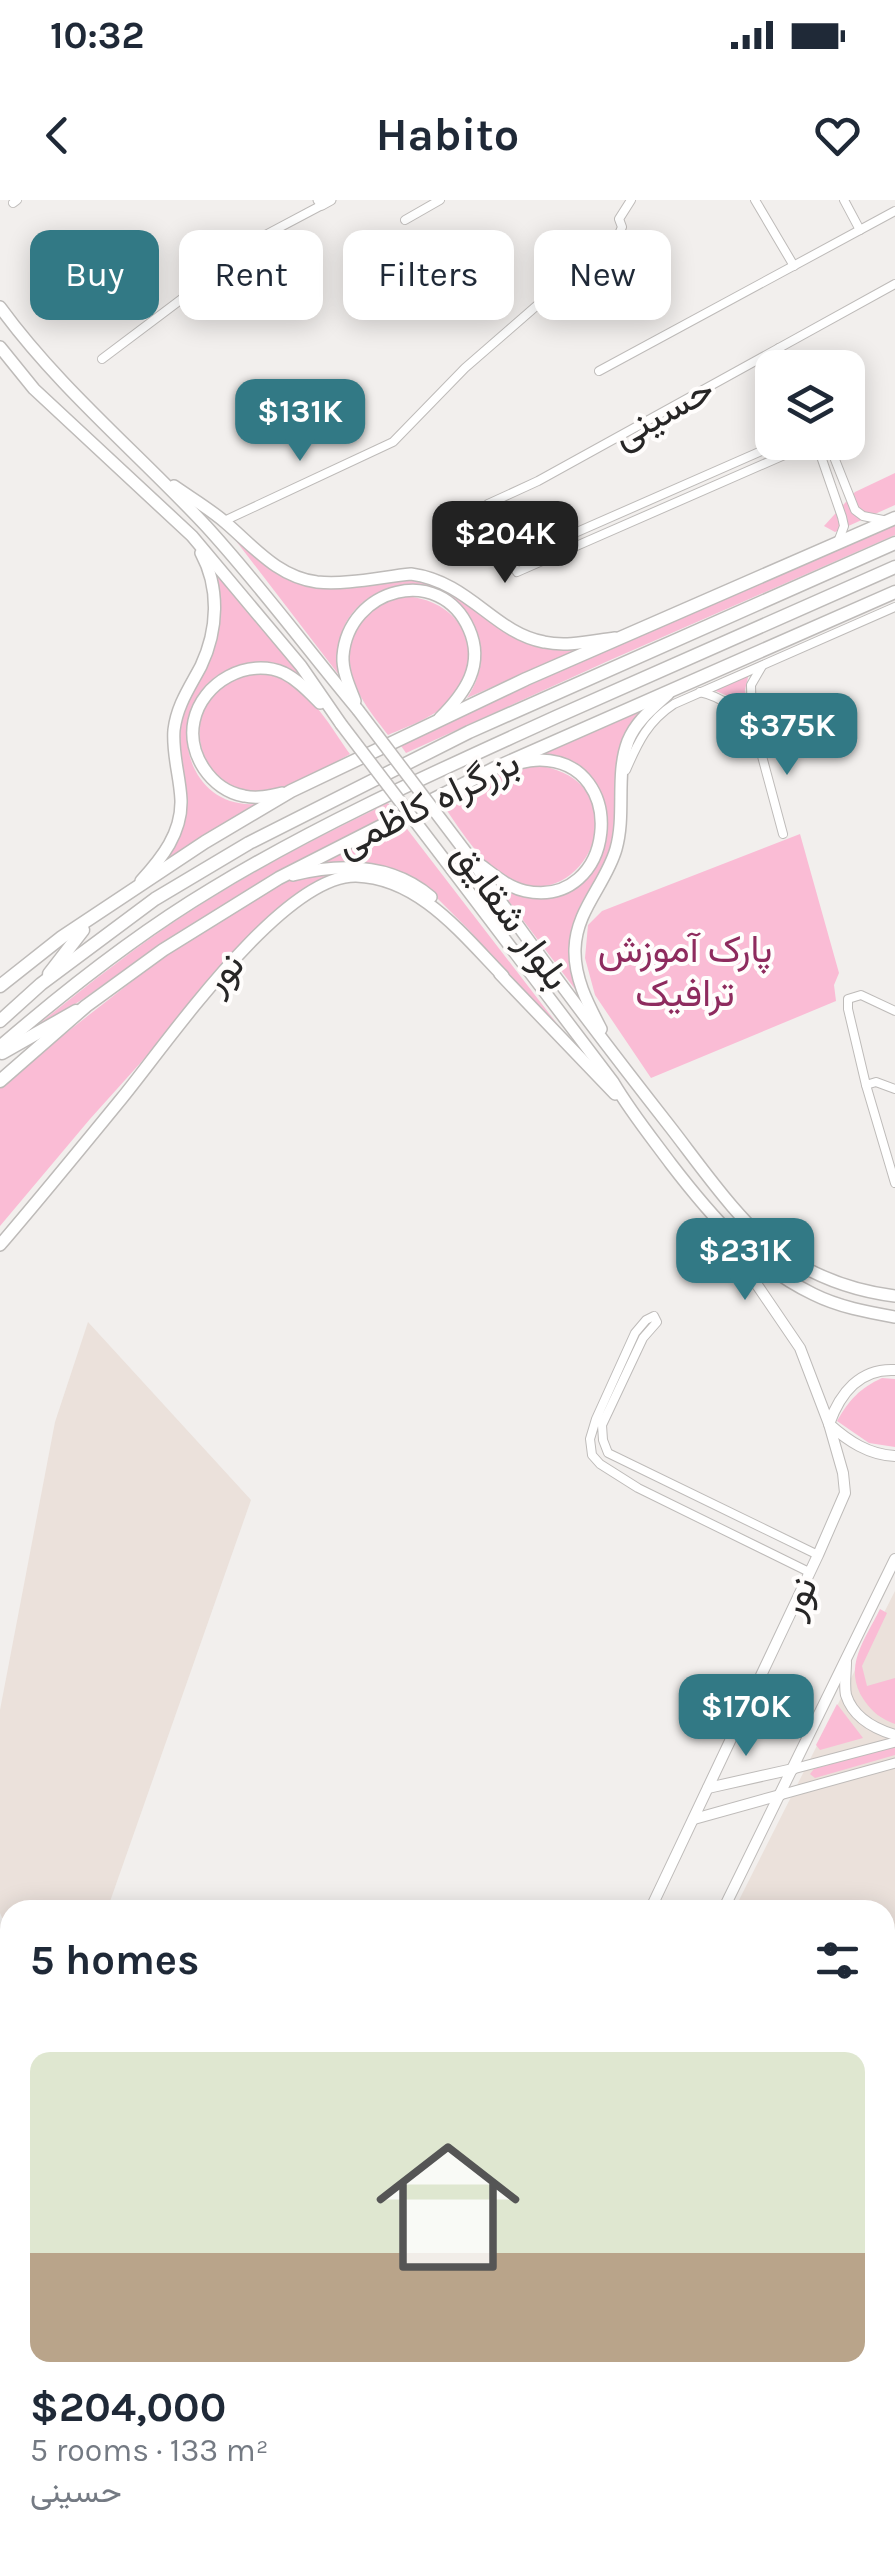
<!DOCTYPE html>
<meta charset="utf-8">
<style>
body{margin:0;font-family:Karla,Vazirmatn,sans-serif;background:#f6f6f7;color:#1f2937;height:100vh;display:flex;flex-direction:column;font-size:38px;white-space:nowrap}
*{box-sizing:border-box;margin:0}
p{font-size:32px;color:#747a83}
.icon{flex:none;width:55px;height:55px;fill:none;stroke:currentColor;stroke-width:2;stroke-linecap:round;stroke-linejoin:round}
.map{position:relative;flex:1;overflow:hidden}
.details{position:absolute;left:0px;top:1700px;width:895px;height:672px;display:flex;flex-direction:column;background:#fff;border-radius:30px 30px 0 0;box-shadow:0 5px 25px #0003}
.details>*{flex:none}
.banner{position:absolute;left:30px;top:30px;width:835px;height:90px;display:flex;gap:20px}
.controls{position:absolute;left:755px;top:150px;display:grid;gap:20px}
.controls a{display:grid;place-items:center;width:110px;height:110px;border-radius:20px;background:#fff;box-shadow:0 5px 25px #0003;font-size:50px}
.price{position:absolute;translate:-50% -85px;padding:0 22px;border-radius:20px;background:#327985;color:#fff;font-size:32px;line-height:65px;filter:drop-shadow(0 2px 5px #0008)}
.price::after{content:'';position:absolute;left:50%;top:60px;width:30px;height:22px;margin-left:-15px;background:inherit;clip-path:polygon(0 0,100% 0,50% 100%)}
.price.selected{background:#222;color:#fff}
ul{padding:0;list-style:none}
li{display:grid;align-content:center;gap:20px;height:530px;padding:0 30px}
li+li{border-top:2px solid #e0e1e3}
li span{display:grid;place-items:center;height:310px;border-radius:20px;color:#555}
li>.icon{margin-inline-start:auto}
span .icon{width:180px;height:180px;fill:#fffc;stroke-width:1}
li b{font-size:42px}
h2{display:flex;justify-content:space-between;align-items:center;height:120px;padding:0 30px;font-size:42px}
.tag{padding:0 35px;border-radius:20px;background:#fff;box-shadow:0 5px 25px #0003;font-size:35px;line-height:90px}
.tag.selected{background:#327985;color:#fff}
.status{display:flex;justify-content:space-between;align-items:center;height:70px;padding:0 50px;background:#fff;direction:ltr}
.status svg{height:28px;fill:currentColor}
header{display:flex;justify-content:space-between;align-items:center;height:130px;padding:0 30px;background:#fff;font-size:45px;font-weight:700}
.map>svg:first-child{display:block}
</style>
<div class="status"><b>10:32</b><svg viewBox="0 0 49 12"><path d="M0 12V9h3v3zM5 12V6h3v6zM10 12V3h3v9zM15 12V0h3v12zM26 1h20v11H26zM47 4h2v5h-2z"/></svg></div>
<header><svg class="icon" aria-label="back" viewBox="0 0 24 24"><path d="M15 5l-7 7 7 7"/></svg>Habito<svg class="icon" aria-label="heart" viewBox="0 0 24 24"><path d="M12 20l-8-8c-3-5 5-10 8-4 3-6 11-1 8 4z"/></svg></header>
<div class="map">
<svg width="895" height="2372" viewBox="0 0 895 2372">
<rect width="100%" height="100%" fill="#f2efed"/>
<g fill="#ebe1db">
<path d="M88,1122l163,178 -144,410h-97v26l-10,-23v-203l55,-288z"/>
<path d="M895,1391v981h-459l2,-10h447v-652h-151z"/>
</g>
<g fill="#fabcd5">
<path d="M895,273v32l-60,27 -11,-6 31,-34z"/>
<path d="M895,323v12l-287,126 -202,92 -7,-10z"/>
<path d="M233,337c13,12 26,25 41,35 30,19 70,10 104,9 15,-1 32,-4 46,0 62,19 82,78 156,68l-113,49c13,-19 19,-43 9,-65 -36,-86 -161,-44 -134,46z"/>
<path d="M216,371l89,110c-14,-7 -29,-18 -44,-19 -8,0 -16,2 -23,4 -81,24 -61,152 27,137l-101,60c15,-21 23,-46 22,-73 -2,-23 -9,-46 -4,-70 3,-15 11,-28 18,-42 20,-39 26,-63 14,-105z"/>
<path d="M406,396c59,6 83,59 43,105 -15,17 -41,25 -61,34 -9,-12 -20,-25 -27,-38 -25,-46 -7,-91 45,-101z"/>
<path d="M249,473c53,-1 74,43 101,81 -20,11 -55,34 -77,38 -8,1 -23,2 -31,0 -10,-2 -19,-10 -25,-17 -24,-25 -24,-66 4,-89 8,-6 19,-9 28,-13z"/>
<path d="M749,473l-4,17 4,28 -19,-21 -19,-8z"/>
<path d="M646,508c-5,5 -12,10 -16,16 -26,38 -7,87 -20,128 -8,26 -35,49 -36,76 -2,22 5,47 7,69l-89,-118c11,6 22,15 34,17 70,13 112,-76 54,-123 -14,-11 -25,-17 -42,-17z"/>
<path d="M535,565c114,15 48,160 -29,112 -28,-17 -46,-48 -65,-75l65,-31z"/>
<path d="M388,603l6,9 -102,52 -55,32 -69,43 -82,58 -66,42c54,-43 108,-87 166,-125 64,-42 132,-77 202,-111z"/>
<path d="M401,621l177,230 -110,-122 -39,-39 -17,-11 -112,-9z"/>
<path d="M800,634l39,139 -5,12 2,16 -185,77 -56,-83 -10,-37 3,-33 14,-14z"/>
<path d="M338,670l75,19 -76,-16 -26,13 -42,32 -56,57 -52,65 -71,79 -90,107v-138l48,-41 101,-79 31,-23 103,-62 17,-8z"/>
<path d="M882,1178l13,1v68l-26,-4 -32,-22c12,-21 23,-33 45,-43z"/>
<path d="M880,1409l7,4 -25,53 5,20 28,-8v46c-14,-5 -23,-12 -31,-24 -22,-33 1,-60 16,-91z"/>
<path d="M837,1504l26,34 -43,12 -4,-5z"/>
<path d="M895,1546v9l-80,23 -5,-4 4,-5z"/>
<path d="M0,2010l10,20v63l-10,-20z"/>
<path d="M251,2363h97l3,9h-97z"/>
</g>
<g fill="none" stroke-linecap="round" stroke-linejoin="round">
<g stroke="#bebbb9" stroke-width="10">
<g id="minor">
<path d="M755,0l39,66"/>
<path d="M844,0l16,30"/>
<path d="M13,3l4,-3"/>
<path d="M405,20l35,-20"/>
<path d="M779,148l8,20"/>
<path d="M102,159l85,-64 20,-24 15,-13 100,-53"/>
<path d="M599,171l296,-160"/>
<path d="M782,242l-271,119 6,11 297,-130"/>
<path d="M816,242l26,75 2,9 -6,16"/>
<path d="M828,242l27,68 8,6 20,4"/>
<path d="M224,321l169,-79 72,-74 154,-134 3,-7 -3,-8 12,-19"/>
<path d="M511,361l-21,-24 -7,-24 5,-9 50,-23 357,-197"/>
<path d="M762,466l-11,19 1,34 31,115"/>
<path d="M700,492c22,5 39,18 52,37"/>
<path d="M626,570c12,-28 22,-49 48,-66l221,-97"/>
<path d="M895,811l-34,-16 -13,4v10l18,76 29,98"/>
<path d="M866,885l10,-3 19,7"/>
<path d="M809,1372l-171,-84 -38,-24 -8,-9 -2,-16 6,-20 39,-86 11,-13 8,-4 3,6 -14,16 -41,87 1,15 5,13 210,102"/>
</g>
</g>
<g stroke="#bebbb9" stroke-width="11">
<g id="tertiary">
<path d="M318,0l4,5 9,-5"/>
<path d="M793,1569l102,-27"/>
<path d="M780,1595l115,-32"/>
<path d="M695,2362l2,10"/>
<path d="M670,2366l13,-4"/>
</g>
</g>
<g stroke="#bebbb9" stroke-width="12">
<g id="secondary">
<path d="M895,1170c-35,-2 -55,23 -66,54 19,17 40,31 66,32"/>
<path d="M846,1462c0,10 -2,23 0,33 7,22 29,34 49,40"/>
<path d="M708,1588l85,-19"/>
<path d="M694,1619l86,-24"/>
<path d="M650,1710l168,-355 27,-62 -2,-20 -14,-49 -29,-76 -85,-125"/>
<path d="M723,1710l172,-351"/>
<path d="M0,2286l10,-22"/>
<path d="M0,2318l10,-24"/>
<path d="M366,2362l3,10"/>
<path d="M388,2362l11,7"/>
</g>
</g>
<g stroke="#bebbb9" stroke-width="14">
<g id="primary">
<path d="M0,107c59,81 138,146 206,219 54,59 101,123 152,184"/>
<path d="M0,147l34,42 158,147 109,130 40,58"/>
<path d="M174,286c17,12 36,23 52,37 28,24 52,54 91,59 30,3 64,-5 94,-8 59,8 83,59 133,68 23,5 47,-1 71,-4"/>
<path d="M355,501c-5,-13 -13,-30 -12,-45 5,-68 97,-93 126,-27 16,36 -4,64 -29,89"/>
<path d="M282,593c-12,3 -25,6 -38,3 -33,-6 -57,-42 -50,-75 8,-39 54,-64 90,-48 14,7 25,19 36,30"/>
<path d="M471,659c63,92 131,181 200,269 31,40 70,97 111,126 34,23 72,37 113,42"/>
<path d="M479,664c14,10 28,23 46,27 91,19 106,-130 15,-131 -10,0 -21,3 -31,5"/>
<path d="M453,671l160,211c17,29 38,55 58,82 40,52 82,101 142,130 26,13 54,18 82,23"/>
<path d="M293,675c48,-12 98,-12 138,22"/>
<path d="M141,681c21,-23 41,-48 40,-81 -1,-24 -9,-46 -7,-70 3,-25 16,-43 27,-64 17,-36 19,-78 0,-113"/>
<path d="M500,774l115,120"/>
<path d="M601,829c-13,-25 -27,-51 -26,-80 1,-39 31,-65 41,-100 10,-35 -1,-74 12,-108 8,-20 25,-33 40,-47"/>
<path d="M0,1045c42,-49 82,-98 122,-147 45,-55 160,-223 234,-222 63,2 106,58 147,100"/>
<path d="M0,1825l10,18"/>
<path d="M0,1875l10,17"/>
<path d="M236,2362l4,10"/>
</g>
</g>
<g stroke="#bebbb9" stroke-width="15">
<g id="trunk">
<path d="M49,774l34,-44"/>
<path d="M0,786l62,-49 143,-95 86,-51 235,-112 369,-161"/>
<path d="M0,821l41,-37 114,-85 94,-56 220,-111 426,-189"/>
<path d="M0,847c66,-57 137,-113 212,-158 110,-67 228,-119 344,-172 113,-51 226,-101 339,-150"/>
<path d="M2,853l74,-42"/>
<path d="M0,881l86,-75 77,-56 116,-72 216,-110 400,-176"/>
<path d="M0,1928l10,19"/>
<path d="M0,1984l10,20"/>
<path d="M167,2362l4,10"/>
<path d="M202,2362l4,10"/>
</g>
</g>
<g stroke="#bebbb9" stroke-width="15">
<g id="motorway">
<path d="M0,2091l10,18"/>
<path d="M155,2362l6,10"/>
</g>
</g>
<use href="#minor" stroke="#fff" stroke-width="8"/>
<use href="#tertiary" stroke="#fff" stroke-width="9"/>
<use href="#secondary" stroke="#fff" stroke-width="10"/>
<use href="#primary" stroke="#fff" stroke-width="11"/>
<use href="#trunk" stroke="#fff" stroke-width="12"/>
<use href="#motorway" stroke="#fff" stroke-width="12"/>
<g stroke="#bebbb9" stroke-width="14" stroke-linecap="butt">
<g id="primary-bridge">
<path d="M358,510l113,149"/>
<path d="M341,524l112,147"/>
</g>
</g>
<use href="#primary-bridge" stroke="#fff" stroke-width="11"/>
</g>
<g text-anchor="middle" dominant-baseline="central" stroke-width="8" stroke-linejoin="round" paint-order="stroke">
<g font-size="38" fill="#272626" stroke="#fffdfc">
<text transform="translate(663 212) rotate(-29)">حسینی</text>
<text transform="translate(428 603) rotate(-26)">بزرگراه کاظمی</text>
<text transform="translate(511 716) rotate(54)">بلوار شقایق</text>
<text transform="translate(223 773) rotate(-48)">نور</text>
<text transform="translate(798 1397) rotate(-65)">نور</text>
</g>
<g font-size="38" fill="#8e2b5e" stroke="#fffdfc">
<text x="685" y="749">پارک آموزش<tspan x="685" dy="44">ترافیک</tspan></text>
</g>
</g>
</svg>
<div class="controls">
<a><svg class="icon" aria-label="layers" viewBox="0 0 24 24"><path d="M12 4l9 5-9 5-9-5zM3 14l9 5 9-5"/></svg></a>
</div>
<b class="price" style="left:300px;top:264px">$131K</b>
<b class="price selected" style="left:505px;top:386px">$204K</b>
<b class="price" style="left:787px;top:578px">$375K</b>
<b class="price" style="left:745px;top:1103px">$231K</b>
<b class="price" style="left:746px;top:1559px">$170K</b>
<div class="banner">
<a class="tag selected">Buy</a>
<a class="tag">Rent</a>
<a class="tag">Filters</a>
<a class="tag">New</a>
</div>
<section class="details">
<h2>5 homes<svg class="icon" aria-label="filters" viewBox="0 0 24 24"><path d="M4 7h16M4 17h16"/><circle cx="9" cy="7" r="2"/><circle cx="15" cy="17" r="2"/></svg></h2>
<ul>
<li><span style="background:linear-gradient(#dfe7d0 65%,#b9a48a 0)"><svg class="icon" aria-label="home" viewBox="0 0 24 24"><path d="M3 11l9-7 9 7M6 9v11h12V9"/></svg></span><div><b>$204,000</b><p>5 rooms · 133 m²</p><p>حسینی</p></div></li>
</ul>
</section>
</div>
